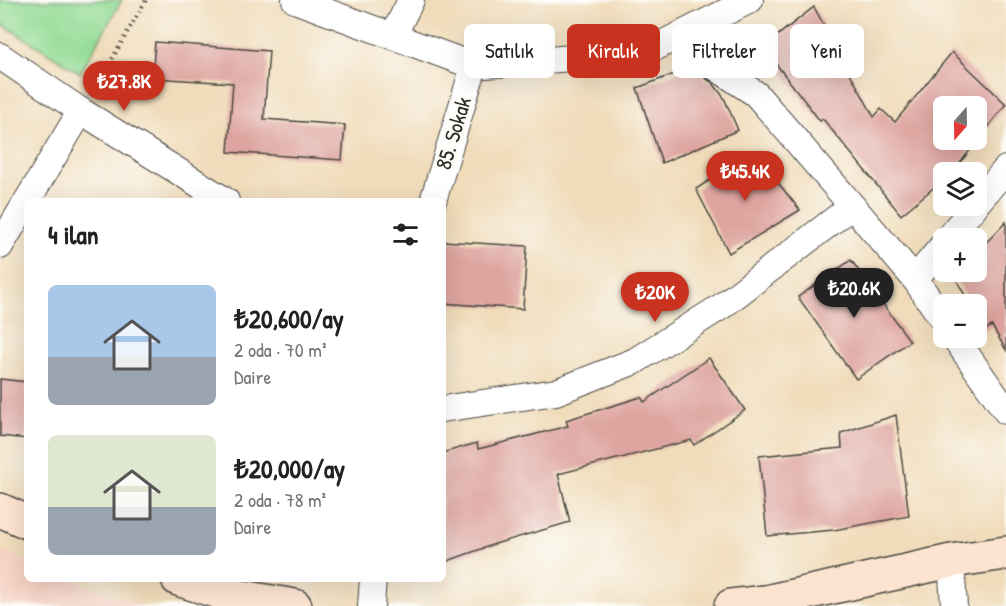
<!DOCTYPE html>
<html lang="tr">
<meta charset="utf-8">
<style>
body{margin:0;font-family:"Patrick Hand",sans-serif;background:#f2f2f2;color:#222;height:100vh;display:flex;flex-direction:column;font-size:22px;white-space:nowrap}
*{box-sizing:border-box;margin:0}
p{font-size:20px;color:#767676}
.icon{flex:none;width:33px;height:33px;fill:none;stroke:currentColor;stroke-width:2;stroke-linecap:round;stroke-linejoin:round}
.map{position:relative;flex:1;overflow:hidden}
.panel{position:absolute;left:24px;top:198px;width:422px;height:384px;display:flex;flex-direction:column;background:#fff;border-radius:9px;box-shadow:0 6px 24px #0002}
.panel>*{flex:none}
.top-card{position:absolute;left:464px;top:24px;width:452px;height:54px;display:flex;gap:12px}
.needle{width:39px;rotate:200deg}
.buttons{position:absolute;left:933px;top:96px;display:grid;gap:12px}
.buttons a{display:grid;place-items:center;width:54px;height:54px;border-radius:9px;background:#fff;box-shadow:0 6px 24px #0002;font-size:30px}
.price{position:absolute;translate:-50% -51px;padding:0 14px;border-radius:21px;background:#c8321e;color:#fff;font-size:20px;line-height:39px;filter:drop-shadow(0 2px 3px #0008)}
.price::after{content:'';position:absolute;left:50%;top:36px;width:18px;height:14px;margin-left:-9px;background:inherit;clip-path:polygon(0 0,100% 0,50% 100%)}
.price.current{background:#222;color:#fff}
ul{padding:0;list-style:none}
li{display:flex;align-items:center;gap:18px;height:150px;padding:0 24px}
li span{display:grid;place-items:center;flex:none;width:168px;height:120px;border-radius:9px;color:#555}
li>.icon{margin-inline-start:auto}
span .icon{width:72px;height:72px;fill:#fffc;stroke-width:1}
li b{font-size:26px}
h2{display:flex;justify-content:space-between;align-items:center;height:72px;padding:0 24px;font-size:26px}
.tag{padding:0 21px;border-radius:9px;background:#fff;box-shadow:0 6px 24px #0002;font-size:21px;line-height:54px}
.tag.current{background:#c8321e;color:#fff}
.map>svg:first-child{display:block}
</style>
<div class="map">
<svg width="1006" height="606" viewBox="0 0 1006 606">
<rect width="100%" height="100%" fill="#fdfcf7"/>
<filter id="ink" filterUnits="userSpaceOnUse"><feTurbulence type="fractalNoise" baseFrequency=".0167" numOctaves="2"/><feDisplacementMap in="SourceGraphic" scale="12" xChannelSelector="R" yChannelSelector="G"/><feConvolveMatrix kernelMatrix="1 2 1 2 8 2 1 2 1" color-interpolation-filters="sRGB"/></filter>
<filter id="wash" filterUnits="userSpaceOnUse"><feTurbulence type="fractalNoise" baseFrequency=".008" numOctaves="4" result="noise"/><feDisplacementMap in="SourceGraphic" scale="24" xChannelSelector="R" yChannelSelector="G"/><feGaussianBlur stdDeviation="1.35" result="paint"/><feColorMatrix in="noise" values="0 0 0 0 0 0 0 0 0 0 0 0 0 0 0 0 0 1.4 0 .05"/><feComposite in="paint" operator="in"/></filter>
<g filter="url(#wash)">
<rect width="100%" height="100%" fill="#f0dcba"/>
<path fill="#f6d2c4" d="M0,550l27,12v17h42l75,27h-144z"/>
<path fill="#95dc96" stroke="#608460" stroke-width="1.5" d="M0,0h122l-42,73 -80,-50z"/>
<g id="blocks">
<g fill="#dea49f" fill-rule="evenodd">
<path d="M814,7l60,110 7,-8 14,13 57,-70 54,52 -53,68h-9v7l-43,36 -78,-96 -3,2 -57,-74zM944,106h32v34h-32z"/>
<path d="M155,42l114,9 -5,68 81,6 -3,35 -114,-8 5,-69 -81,-5z"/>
<path d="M690,68l23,15 11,15 14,32 -76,33 -25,-75z"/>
<path d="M753,152l47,58 -71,43 -33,-64z"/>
<path d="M1006,222v128l-14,-24 -8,4 -8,-14v-12h-6l-18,-32h24v-19z"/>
<path d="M442,241l85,5 -4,63 -81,-6z"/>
<path d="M851,260l59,81 -54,38 -58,-82z"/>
<path d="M709,358l36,52 -51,35 -3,-5 -133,34 12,48 -75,22 -53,19v-110l35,-10 1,6 90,-23 -2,-6 75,-23 3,5z"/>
<path d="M0,379l27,3v57l-27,-3z"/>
<path d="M896,415l13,101 -75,14 -67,6 -8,-80 83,-8 -1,-15z"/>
</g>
</g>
</g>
<g filter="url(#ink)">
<use href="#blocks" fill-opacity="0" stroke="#494640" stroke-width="1.5"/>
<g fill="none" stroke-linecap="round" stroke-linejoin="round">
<g stroke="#494640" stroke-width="28">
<g id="minor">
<path d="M295,0l179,66 172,-14 104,-52"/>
<path d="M393,36l18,-36"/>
<path d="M673,39l83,55 159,185 29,42"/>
<path d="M0,56l81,55 145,90"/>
<path d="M27,201l54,-90"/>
<path d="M433,201l41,-135"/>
<path d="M976,204l30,-35"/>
<path d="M948,238l27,-32"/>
<path d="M0,246l27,-45"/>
<path d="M915,279l29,-35"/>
<path d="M955,338l51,73"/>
<path d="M442,409l114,-17 79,-31 87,-55 130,-100"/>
<path d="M951,561l3,45"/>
<path d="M371,606l2,-27"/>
</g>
</g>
<g stroke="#494640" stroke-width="36">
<g id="secondary">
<path d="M0,510l27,12"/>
<path d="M178,579l46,15 71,12"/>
<path d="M731,606l34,-4 186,-41 55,-8"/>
</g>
</g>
<path stroke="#494640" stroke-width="4" stroke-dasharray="1.5 4.5" stroke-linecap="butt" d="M94,90l52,-90"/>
<use href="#minor" stroke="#fff" stroke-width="26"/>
<use href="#secondary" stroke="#fde4d1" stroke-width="33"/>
</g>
</g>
<g text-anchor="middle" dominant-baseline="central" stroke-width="6" stroke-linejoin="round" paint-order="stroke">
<g font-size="22" fill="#2b2b2b" stroke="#fdfcf7">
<text transform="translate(453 133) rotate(-73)">85. Sokak</text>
</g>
</g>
</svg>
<div class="buttons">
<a><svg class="needle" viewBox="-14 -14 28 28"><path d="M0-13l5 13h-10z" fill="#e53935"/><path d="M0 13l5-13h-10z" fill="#767676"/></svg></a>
<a><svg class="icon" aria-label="layers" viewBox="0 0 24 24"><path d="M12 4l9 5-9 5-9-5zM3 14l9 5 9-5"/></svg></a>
<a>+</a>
<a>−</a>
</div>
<b class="price" style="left:124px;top:112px">₺27.8K</b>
<b class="price" style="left:745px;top:202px">₺45.4K</b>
<b class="price current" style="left:854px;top:319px">₺20.6K</b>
<b class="price" style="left:655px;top:323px">₺20K</b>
<div class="top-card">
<a class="tag">Satılık</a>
<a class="tag current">Kiralık</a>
<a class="tag">Filtreler</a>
<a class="tag">Yeni</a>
</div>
<section class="panel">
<h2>4 ilan<svg class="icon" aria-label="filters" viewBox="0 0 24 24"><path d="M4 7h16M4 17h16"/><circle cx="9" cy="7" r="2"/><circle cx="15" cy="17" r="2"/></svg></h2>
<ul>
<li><span style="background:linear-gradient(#a9c7e8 60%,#9aa5b1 0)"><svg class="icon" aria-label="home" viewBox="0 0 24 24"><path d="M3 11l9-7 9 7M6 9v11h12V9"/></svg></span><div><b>₺20,600/ay</b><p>2 oda · 70 m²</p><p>Daire</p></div></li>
<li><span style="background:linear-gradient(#dfe7d0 60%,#9aa5b1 0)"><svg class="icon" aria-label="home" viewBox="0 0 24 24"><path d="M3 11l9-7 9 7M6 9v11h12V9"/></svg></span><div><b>₺20,000/ay</b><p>2 oda · 78 m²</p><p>Daire</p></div></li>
</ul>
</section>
</div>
